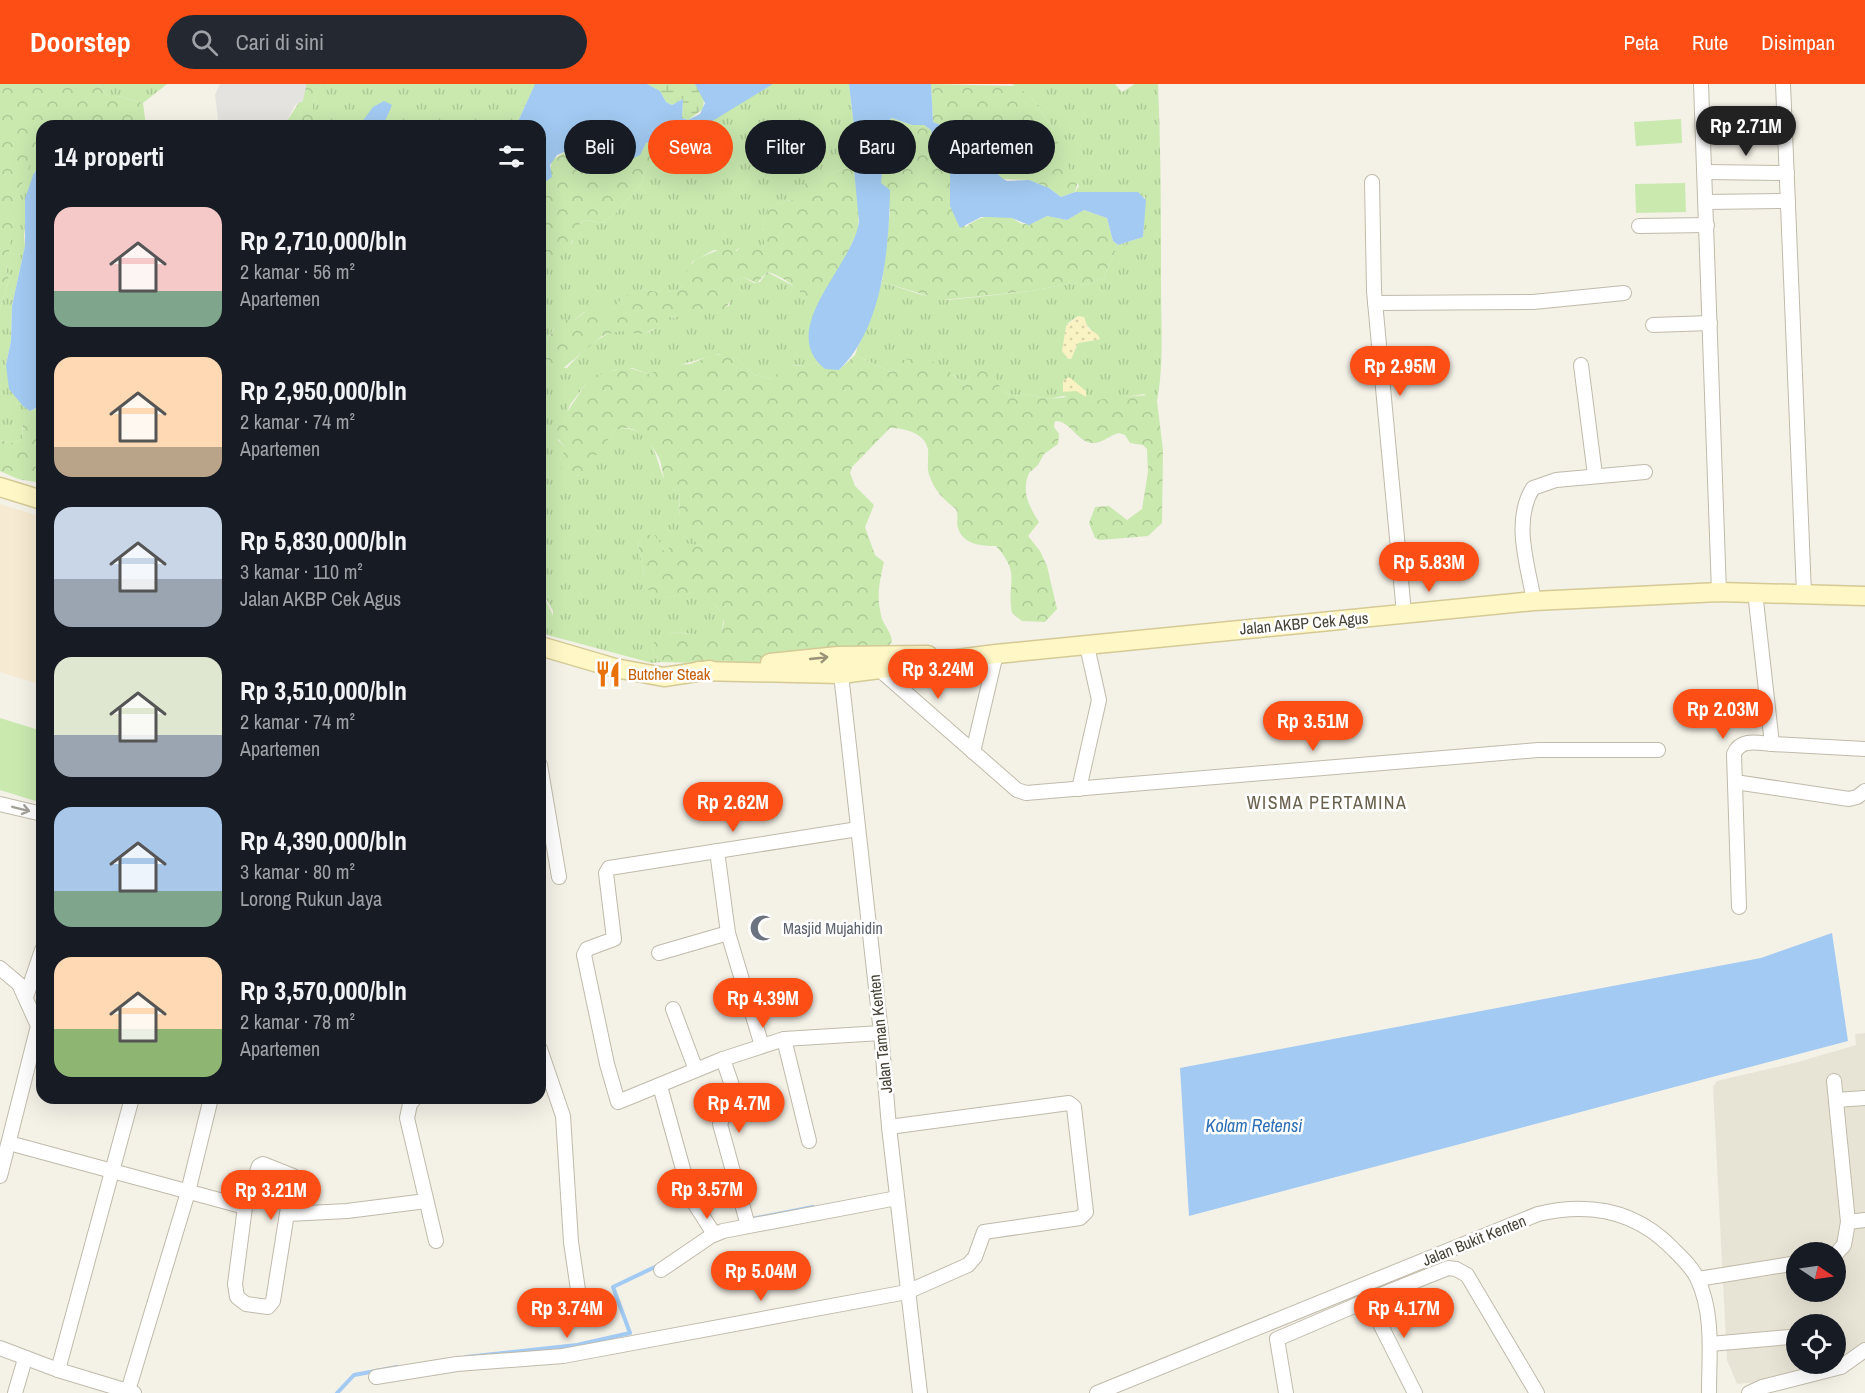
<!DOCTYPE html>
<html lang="id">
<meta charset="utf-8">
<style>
body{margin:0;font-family:"Archivo Narrow",sans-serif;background:#242831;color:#f1f3f6;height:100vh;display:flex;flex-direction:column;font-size:22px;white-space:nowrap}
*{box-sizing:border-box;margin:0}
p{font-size:20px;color:#9ea1a6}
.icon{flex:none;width:33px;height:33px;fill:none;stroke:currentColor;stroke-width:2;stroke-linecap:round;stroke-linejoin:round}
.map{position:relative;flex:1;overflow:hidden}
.details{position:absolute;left:36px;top:36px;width:510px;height:984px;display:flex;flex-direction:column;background:#171b24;border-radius:18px;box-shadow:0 6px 24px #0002}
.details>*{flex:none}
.top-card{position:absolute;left:564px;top:36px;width:570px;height:54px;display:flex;gap:12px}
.needle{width:39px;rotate:103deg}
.tools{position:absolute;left:1786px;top:1158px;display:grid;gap:12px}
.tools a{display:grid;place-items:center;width:60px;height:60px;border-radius:50%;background:#171b24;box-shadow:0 6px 24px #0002;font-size:30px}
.price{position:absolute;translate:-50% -51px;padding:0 14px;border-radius:21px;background:#fd4e15;color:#fff;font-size:20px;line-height:39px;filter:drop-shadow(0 2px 3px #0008)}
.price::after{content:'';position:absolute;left:50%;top:36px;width:18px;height:14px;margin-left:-9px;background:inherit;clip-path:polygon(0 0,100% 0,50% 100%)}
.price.active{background:#222;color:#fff}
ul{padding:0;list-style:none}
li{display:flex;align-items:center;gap:18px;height:150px;padding:0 18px}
li span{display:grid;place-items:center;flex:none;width:168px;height:120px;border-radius:18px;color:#555}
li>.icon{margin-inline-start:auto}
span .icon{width:72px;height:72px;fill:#fffc;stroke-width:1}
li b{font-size:26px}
h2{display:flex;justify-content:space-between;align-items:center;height:72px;padding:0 18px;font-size:26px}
.pill{padding:0 21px;border-radius:27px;background:#171b24;box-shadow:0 6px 24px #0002;font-size:21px;line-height:54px}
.pill.active{background:#fd4e15;color:#fff}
header{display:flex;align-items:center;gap:36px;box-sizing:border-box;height:84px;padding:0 30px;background:#fd4e15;color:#fff}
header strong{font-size:28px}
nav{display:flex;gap:33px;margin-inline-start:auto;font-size:21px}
.search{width:420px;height:54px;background:#242831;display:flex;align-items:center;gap:15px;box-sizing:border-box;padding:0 21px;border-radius:33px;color:#9ea1a6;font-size:22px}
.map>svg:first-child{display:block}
</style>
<header>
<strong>Doorstep</strong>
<div class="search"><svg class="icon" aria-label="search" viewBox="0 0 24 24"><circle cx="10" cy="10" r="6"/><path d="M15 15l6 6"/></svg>Cari di sini</div>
<nav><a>Peta</a><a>Rute</a><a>Disimpan</a></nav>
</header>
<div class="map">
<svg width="1865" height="1309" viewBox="0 0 1865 1309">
<defs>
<pattern id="grass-tufts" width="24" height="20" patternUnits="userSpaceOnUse" patternTransform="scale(1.5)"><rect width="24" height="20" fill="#c9e9af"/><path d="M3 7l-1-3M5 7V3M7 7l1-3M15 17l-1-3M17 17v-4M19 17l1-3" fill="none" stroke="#aec997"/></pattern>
<pattern id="forest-crowns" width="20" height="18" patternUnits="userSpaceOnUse" patternTransform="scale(1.5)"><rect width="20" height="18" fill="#c9e9af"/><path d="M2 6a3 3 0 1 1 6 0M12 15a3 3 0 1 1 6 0" fill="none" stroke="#aec997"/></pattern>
<pattern id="wetland-marsh" width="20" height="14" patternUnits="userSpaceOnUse" patternTransform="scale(1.5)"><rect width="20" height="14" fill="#c9e9af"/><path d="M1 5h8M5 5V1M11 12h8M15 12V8" fill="none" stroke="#aec997"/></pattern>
<pattern id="sand-dots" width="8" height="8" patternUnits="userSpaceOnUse" patternTransform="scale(1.5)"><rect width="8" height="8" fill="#f9f2c2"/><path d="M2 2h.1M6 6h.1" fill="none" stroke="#d7d1a7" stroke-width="1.8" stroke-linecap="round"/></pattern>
</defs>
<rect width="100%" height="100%" fill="#f4f1e7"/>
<path fill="#e8e4d5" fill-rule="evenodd" d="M1865,949v311l-29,19v-39h-39v40h39l-76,18 -23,2 -10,-24 -14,-273 4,-6 81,-19 58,-17 -1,-11zM1797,1168h39v40h-39z"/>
<path fill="#f6ead2" d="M0,420l42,13v168l-42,-13z"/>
<g fill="url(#grass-tufts)" fill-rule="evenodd">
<path d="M97,0h70l-24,19 -25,-7h-11z"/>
<path d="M321,0h214l-19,42h-203v-23z"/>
<path d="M773,0h76l6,51 -3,15 2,21 -10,-3c-18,10 -42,8 -51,32 -23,3 -26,9 -31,31 -1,8 6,10 0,18l-23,-1 -5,4 -20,-2 -17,9 -5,3 -10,25 -5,3c-29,8 -40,-13 -64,20 -21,2 -19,-8 -38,10 -17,2 -20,5 -28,20l-7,1v-71h3l29,-27 5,-18 9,-5 16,3 12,-8 26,-29 7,-18 31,-23 -2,-5z"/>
<path d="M1012,0h103l7,8 13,-8h23c3,67 3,135 3,202 0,38 3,78 -4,115l-13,-7 -51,8 -30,-6 -13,3 -24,-5 -12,2 -12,-5 -10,-18c-9,-4 -12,-3 -21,1l-6,12 -11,-11 -57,-6 -6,3 -36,-17 27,-73 37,12 29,6 83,-9 42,-8 12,2 19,-7 14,-33 25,-8 2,-40 -70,-5 4,-6 -17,-28 -9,-30 -22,-31zM1078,232l22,23 -22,4 -7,16 -3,-36z"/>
<path d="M42,49v29l-9,13 -9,60 1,11 -13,60 -1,35 -5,24 24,46 12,-5v44l-4,-5 -1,-19 -15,1v12l-9,4 -13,-3v-132l9,-28 -3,-12 7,-64z"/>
<path d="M767,188l32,17 8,9h14c-9,24 -17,42 -3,64l-11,4 -15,-1 -20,14 -18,-4 -18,-17 -18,-4 -69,20 -17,-6 -18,2 -28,14 -17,22 -11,34 7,7 1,29h12c9,-10 32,-43 40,-48 51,-1 32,58 61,63 2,7 -1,14 0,20 1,15 15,22 18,34l-33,6 -9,-16 -17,5c1,16 7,29 6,44 24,29 41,0 62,10l18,22 -2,13c-15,12 -31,2 -49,4 -7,0 -15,9 -21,13l1,7 8,9 -9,1 -112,-30v-6h13v-16l-13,-23 2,-140 -2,-6v-79l3,3 24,2c12,-13 34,-36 52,-37 30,-1 24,10 50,-14 10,2 14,-3 22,-7 12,-5 26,0 38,-4l5,-24 9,-5 11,6 6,-1z"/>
</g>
<g fill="url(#forest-crowns)">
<path d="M0,0h97l10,12h11l25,7 3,23h-104l-8,30 -21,48v26l-7,38 3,12 -9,28z"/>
<path d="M306,0h15l-8,19v23h-52l26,-5c6,-9 19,-28 19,-37z"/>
<path d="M931,0l85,2 15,11 24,34 7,27 16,23 -3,11 -14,5 -12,-9 -20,-8 -28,-1 -14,-11c-34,7 -31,-15 -38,-39l-16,-7z"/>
<path d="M892,34l20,7h12l7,5 4,18 17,26 -2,32 16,21c11,-11 31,-14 46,-9 4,2 8,6 13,6 9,1 14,-5 22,-8l20,4 17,-10 23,8 6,23 5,4 -14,33 -19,7 -12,-2 -42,8 -89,9 -60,-18 8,-71 -9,-28 3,-39 -3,-18z"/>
<path d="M664,55l12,1 3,5 -32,23 -7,18 -26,29 -12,8 -16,-3 -6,3 -10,23 -18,19 -12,5v-84l10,-15 2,-11 17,-10 11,6 3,12c24,-4 50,-2 63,-25z"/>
<path d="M844,84l10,3 5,40 -1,19 -15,33 -22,35h-14c-10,-10 -25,-23 -40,-26l-10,11 -14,-6 -9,5 -1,15 -8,12h-24l-21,8h-11l-7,9 -20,8 -23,-3 -17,5 -41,34 -13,-1 -8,-6v-22l7,-1 10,-16 5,-4h13l15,-12 23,2c24,-34 35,-12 64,-20l5,-3 6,-19 8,-9 30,-12 11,4 4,-5 10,-2 11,5c6,-8 -2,-10 0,-18 5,-22 7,-28 31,-31 7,-24 33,-22 51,-32z"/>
<path d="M725,270l11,4 18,17 18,4 13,-14 22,1 11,-4 5,5 16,3 16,-15 36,17 6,-3 2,-6c24,-14 50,6 66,23l9,-18 18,4 10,19 12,5 12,-2 24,5 25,-3 18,6 13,-4 43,-3 8,6 6,49 -1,73 -14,13 -48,4 -5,-2 -6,-15 6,-16 14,-1 18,14 15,-11 6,-37 -1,-23 -4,-4 -13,-2 -5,-8 -6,-2c-9,2 -18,11 -27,10 -16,-2 -21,-22 -37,-22l-1,6 5,7 -1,10 -14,10 -6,11 -9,8c-8,19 0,33 10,49l-11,14 12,15 7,15 10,43 -12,13 -23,-1 -10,-8c-6,-31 10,-38 -16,-67 -13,0 -33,-1 -38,-18 -2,-6 1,-12 -2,-19 -12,-9 -21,-18 -26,-32 -4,-9 -1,-19 -2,-28 -3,-16 -24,-21 -38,-21l-38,39 -2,6 5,13 19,19 -9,22 10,28 9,7c-5,23 -8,34 -2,57 3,8 9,13 10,22l-3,5 -58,21 -170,-5 -8,-9 -1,-7c15,-26 50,-2 70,-17 7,-16 -9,-23 -16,-35 -19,-9 -44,19 -62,-10 1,-15 -5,-28 -6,-44l5,-5h13l8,16 15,-9 18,3c-3,-10 -13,-14 -16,-24 -4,-10 0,-19 -2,-29l-12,-6c-5,-9 -4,-19 -8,-28 -8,-17 -25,-38 -45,-27l-31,42 -11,5 -6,-2 -6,-10 5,-19 -10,-12 1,-7 30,-44 16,-10 24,-7 23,7 23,-9 18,-1 22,-9z"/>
<path d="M29,333c14,9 13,50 13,66l-24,-4 -18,-8v-31l13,3 9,-4 1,-19z"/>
<path d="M540,504l16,34 -3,5h-13z"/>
</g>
<path fill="url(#wetland-marsh)" d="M647,0h48l9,13 -1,12 -15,11 -6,-2 1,-19 -11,6 -6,-3 -6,-11z"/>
<g fill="url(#sand-dots)">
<path d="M1078,232l6,1 4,11 10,7 2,4 -22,4 -7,16h-3l-6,-8 4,-25z"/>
<path d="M1069,293l17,14v6l-10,-6 -13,1v-11z"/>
</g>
<g fill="#c9e9af">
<path d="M1681,35l1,24 -46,3 -2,-24z"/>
<path d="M1685,99l1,29 -50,1 -1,-29z"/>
<path d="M0,634l42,13v72l-42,-13z"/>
</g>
<path fill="#e5e3df" d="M220,0h86v2l-3,15 -8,4 -8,16 -26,5h-42l-4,-31z"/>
<g fill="#a2caf2">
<path d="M535,0h112l13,7 6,11 6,3 11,-6 -1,19 6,2 12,-6 5,-11 -10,-19h78l-85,52c-14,5 -28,2 -42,7l-6,12 -6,3 -36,16h-12l-6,-18 -11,-6 -12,5 -7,10 2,12 -12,9v-60h-24z"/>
<path d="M849,0h82l2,38 16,6c4,15 4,42 24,42 5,0 10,-2 15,-2 7,0 11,10 19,13l22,-1 20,8 12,9 14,-5h63l8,8 -3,37 -25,8 -5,-4 -6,-23 -23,-8 -17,10 -20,-4 -18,9 -17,-7 -24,-1h-7l-21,11 -10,-22v-37l-15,-21 -4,-18 -7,-5h-12l-20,-7 -11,8 4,25 -4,32 9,7c-1,58 -7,138 -51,180l-14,-1c-50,-40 30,-105 34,-148l-7,-71 3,-15z"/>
<path d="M384,17l8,4 -9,21h-24l14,-19z"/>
<path d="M42,78v243l-12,6 -7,-5 -14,-17 -3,-24 5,-24 1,-35 13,-60v-47l8,-24z"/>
<path d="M1832,849l16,108 -659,175 -9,-148 581,-110z"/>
</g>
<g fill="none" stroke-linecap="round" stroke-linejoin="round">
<g stroke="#a2caf2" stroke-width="4">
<path d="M752,1135l61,-12"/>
<path d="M466,1273l111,-12 53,-12 -17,-46 44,-21"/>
<path d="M337,1309l17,-18 43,-8"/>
</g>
<g stroke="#c0baaa" stroke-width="16">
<g id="street">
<path d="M1701,0l18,508"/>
<path d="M1783,0l21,509"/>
<path d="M1705,88l82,1"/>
<path d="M1372,98l2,109 30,322"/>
<path d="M1706,118l82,-1"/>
<path d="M1639,142l68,-1"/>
<path d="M1375,219l158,-1 91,-9"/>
<path d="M1653,241l57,-2"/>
<path d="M1581,281l14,110"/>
<path d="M1534,517c-6,-35 -22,-80 -1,-113l23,-8 89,-8"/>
<path d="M881,587l136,119 9,3 512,-43h120"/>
<path d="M841,590l40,359 8,94 31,266"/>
<path d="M1772,660l93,5"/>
<path d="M973,668l23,-98"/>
<path d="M540,681l19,112"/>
<path d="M1735,698l114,17 8,-2 8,-6"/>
<path d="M1079,705l20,-89 -12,-54"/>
<path d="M0,720l42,10"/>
<path d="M858,745l-249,39 -3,5 8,66 -27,10 -3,6 23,109 11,38 105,-43 61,-20 97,-6"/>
<path d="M717,767l11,82 34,113"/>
<path d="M1739,823l-5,-153c6,-16 24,-11 38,-10l-17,-152"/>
<path d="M659,869l69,-20"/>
<path d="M0,884l19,16 19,42 -38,150"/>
<path d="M26,913l16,-47"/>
<path d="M673,925l23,61"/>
<path d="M784,955l25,102"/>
<path d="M540,965l23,67 8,126 7,48"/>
<path d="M723,975l15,44 -15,14 -3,7 28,102"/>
<path d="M1834,997l14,141 -4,23 -8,9"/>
<path d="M660,1002l31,112 23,36"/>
<path d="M415,1014l-5,6 -3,14 29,123"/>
<path d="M1836,1016l29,-2"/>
<path d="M9,1059l236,64 -10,77 2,13 9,7 22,3 5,-6 20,-125 -30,-12 -4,2 -14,41"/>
<path d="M288,1130l59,-3 79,-10"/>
<path d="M1848,1138l17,-2"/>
<path d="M661,1186l50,-34 12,-5 174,-33"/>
<path d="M1698,1195l99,-16"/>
<path d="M1710,1260l80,-7"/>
<path d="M0,1264l58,22 76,23"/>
<path d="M58,1286l74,-272"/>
<path d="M376,1293l81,-13 106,-8 344,-64 61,-27 7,-8 9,-25 96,-14 6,-6 -12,-105 -5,-4 -180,24"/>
<path d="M128,1307l60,-199 23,-94"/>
<path d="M15,1309l10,-34"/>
<path d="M1097,1309l441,-179c51,-12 97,-4 134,34 9,9 21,20 26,32 16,35 11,76 11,113"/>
<path d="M1286,1309l-9,-54 91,-39 -3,-9"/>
<path d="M1415,1309l-47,-93 80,-32 8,1 11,6 70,118"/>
<path d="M1749,1309l13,-6 79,-20 24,-17"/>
</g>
</g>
<g stroke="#d5ca96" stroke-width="21">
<g id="secondary">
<path d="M0,403l42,13"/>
<path d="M540,562l75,22 49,9 46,-7"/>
<path d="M770,579l68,-7 90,-1"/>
<path d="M698,587l143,3 155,-20 538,-53 185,-9 146,4"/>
</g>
</g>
<use href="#street" stroke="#fff" stroke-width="14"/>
<use href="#secondary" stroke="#fff7c6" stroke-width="18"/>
</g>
<defs><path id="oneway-shaft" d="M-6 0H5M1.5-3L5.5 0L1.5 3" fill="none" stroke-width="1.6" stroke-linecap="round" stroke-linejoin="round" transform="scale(1.5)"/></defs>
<use stroke="#9a9377" href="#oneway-shaft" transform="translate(819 574) rotate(-6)"/>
<use stroke="#a3a09a" href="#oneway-shaft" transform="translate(21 725) rotate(14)"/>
<defs>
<g id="restaurant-bare" transform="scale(2.07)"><path d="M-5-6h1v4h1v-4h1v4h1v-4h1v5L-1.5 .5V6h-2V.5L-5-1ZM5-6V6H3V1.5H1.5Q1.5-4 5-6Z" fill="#e8710a" stroke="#fff" stroke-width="2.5" paint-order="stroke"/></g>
<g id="mosque-bare" transform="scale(2.07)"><path d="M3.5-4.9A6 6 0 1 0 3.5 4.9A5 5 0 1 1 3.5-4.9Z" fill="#6b7280" stroke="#fff" stroke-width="2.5" paint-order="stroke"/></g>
</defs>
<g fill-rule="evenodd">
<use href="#restaurant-bare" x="608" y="590"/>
<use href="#mosque-bare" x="763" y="844"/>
</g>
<g text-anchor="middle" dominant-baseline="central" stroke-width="5" stroke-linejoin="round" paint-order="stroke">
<g font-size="16" fill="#474236" stroke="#fff">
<text transform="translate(1304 539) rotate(-5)">Jalan AKBP Cek Agus</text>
<text transform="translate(880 950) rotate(-96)">Jalan Taman Kenten</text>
<text transform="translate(1474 1156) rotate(-22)">Jalan Bukit Kenten</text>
</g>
<g font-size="16" fill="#c56008" stroke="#fff" text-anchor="start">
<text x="628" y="590">Butcher Steak</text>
</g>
<g font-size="16" fill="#5b616d" stroke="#fff" text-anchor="start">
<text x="783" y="844">Masjid Mujahidin</text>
</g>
<g font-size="18" letter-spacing="1.5" fill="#6a614d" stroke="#fff">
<text x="1327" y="718">WISMA PERTAMINA</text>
</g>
<g font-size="18" font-style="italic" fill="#2d6fb5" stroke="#fff">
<text x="1254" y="1041">Kolam Retensi</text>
</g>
</g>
</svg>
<div class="tools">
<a><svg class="needle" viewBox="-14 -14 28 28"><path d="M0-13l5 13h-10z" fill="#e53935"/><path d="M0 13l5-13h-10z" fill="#9ea1a6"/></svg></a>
<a><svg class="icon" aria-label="locate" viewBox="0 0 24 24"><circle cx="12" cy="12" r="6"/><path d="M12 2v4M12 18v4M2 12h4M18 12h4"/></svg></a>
</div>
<b class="price active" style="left:1746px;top:73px">Rp 2.71M</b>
<b class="price" style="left:1400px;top:313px">Rp 2.95M</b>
<b class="price" style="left:1429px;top:509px">Rp 5.83M</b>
<b class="price" style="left:938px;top:616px">Rp 3.24M</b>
<b class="price" style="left:1723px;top:656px">Rp 2.03M</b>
<b class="price" style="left:1313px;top:668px">Rp 3.51M</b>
<b class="price" style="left:733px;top:749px">Rp 2.62M</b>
<b class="price" style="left:763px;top:945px">Rp 4.39M</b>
<b class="price" style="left:739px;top:1050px">Rp 4.7M</b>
<b class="price" style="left:707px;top:1136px">Rp 3.57M</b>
<b class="price" style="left:271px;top:1137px">Rp 3.21M</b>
<b class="price" style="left:761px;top:1218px">Rp 5.04M</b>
<b class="price" style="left:567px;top:1255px">Rp 3.74M</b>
<b class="price" style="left:1404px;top:1255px">Rp 4.17M</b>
<div class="top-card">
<a class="pill">Beli</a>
<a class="pill active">Sewa</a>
<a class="pill">Filter</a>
<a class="pill">Baru</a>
<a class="pill">Apartemen</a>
</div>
<section class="details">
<h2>14 properti<svg class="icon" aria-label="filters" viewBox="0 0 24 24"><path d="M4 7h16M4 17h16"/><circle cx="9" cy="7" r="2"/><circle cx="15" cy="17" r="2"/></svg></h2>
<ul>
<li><span style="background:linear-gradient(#f6c9c9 70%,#7fa58c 0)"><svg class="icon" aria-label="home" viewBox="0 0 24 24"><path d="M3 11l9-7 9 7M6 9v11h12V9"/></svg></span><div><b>Rp 2,710,000/bln</b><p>2 kamar · 56 m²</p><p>Apartemen</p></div></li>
<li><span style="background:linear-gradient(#ffd9b3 75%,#b9a48a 0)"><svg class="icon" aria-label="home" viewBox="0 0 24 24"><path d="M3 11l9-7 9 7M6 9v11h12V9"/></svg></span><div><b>Rp 2,950,000/bln</b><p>2 kamar · 74 m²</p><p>Apartemen</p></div></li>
<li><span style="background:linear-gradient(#c9d6e8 60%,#9aa5b1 0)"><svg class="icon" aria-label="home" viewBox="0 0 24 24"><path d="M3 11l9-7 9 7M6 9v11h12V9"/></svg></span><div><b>Rp 5,830,000/bln</b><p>3 kamar · 110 m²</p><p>Jalan AKBP Cek Agus</p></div></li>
<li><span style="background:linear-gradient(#dfe7d0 65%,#9aa5b1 0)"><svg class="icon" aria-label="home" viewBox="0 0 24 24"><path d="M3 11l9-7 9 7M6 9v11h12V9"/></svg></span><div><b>Rp 3,510,000/bln</b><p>2 kamar · 74 m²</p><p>Apartemen</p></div></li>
<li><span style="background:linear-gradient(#a9c7e8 70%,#7fa58c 0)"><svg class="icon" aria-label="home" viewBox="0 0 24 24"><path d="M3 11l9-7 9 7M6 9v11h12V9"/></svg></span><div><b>Rp 4,390,000/bln</b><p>3 kamar · 80 m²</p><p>Lorong Rukun Jaya</p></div></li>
<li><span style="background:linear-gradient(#ffd9b3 60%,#8fb573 0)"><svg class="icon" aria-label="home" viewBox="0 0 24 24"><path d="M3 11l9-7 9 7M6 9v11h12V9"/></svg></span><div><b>Rp 3,570,000/bln</b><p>2 kamar · 78 m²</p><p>Apartemen</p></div></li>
</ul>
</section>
</div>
